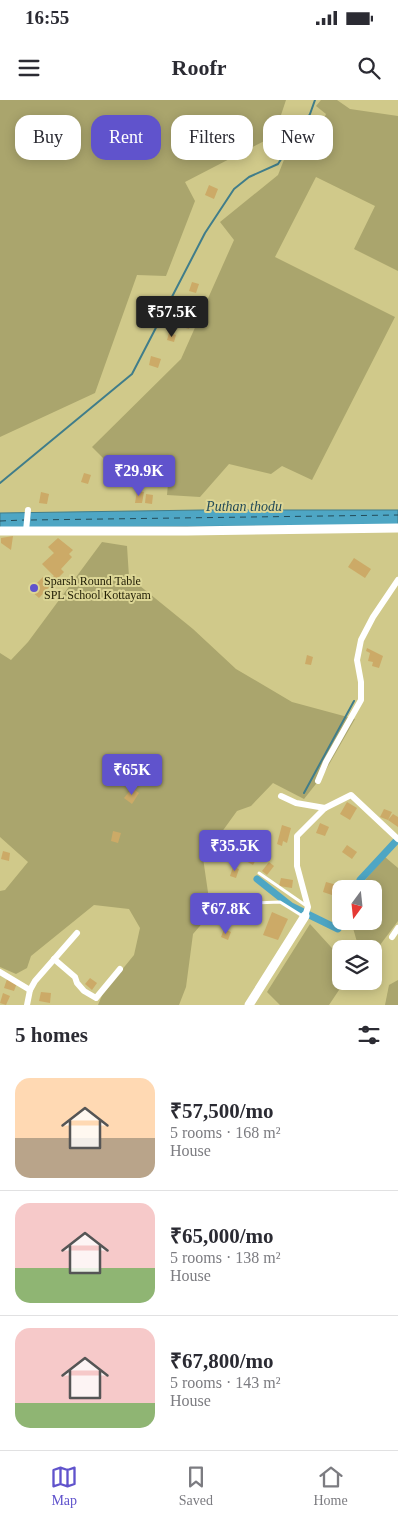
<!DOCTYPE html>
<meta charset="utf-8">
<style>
body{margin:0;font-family:"Times New Roman",serif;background:#f2f2f3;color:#2b2b33;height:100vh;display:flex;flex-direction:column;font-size:19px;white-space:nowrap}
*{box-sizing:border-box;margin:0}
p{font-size:16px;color:#7c7c81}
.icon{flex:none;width:28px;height:28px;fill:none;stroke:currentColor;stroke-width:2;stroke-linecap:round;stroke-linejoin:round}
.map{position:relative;height:905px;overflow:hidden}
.panel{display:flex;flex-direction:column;background:#fff;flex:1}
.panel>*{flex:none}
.hud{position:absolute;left:15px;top:15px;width:369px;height:45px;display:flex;gap:10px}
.needle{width:32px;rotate:195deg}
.controls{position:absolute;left:332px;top:780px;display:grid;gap:10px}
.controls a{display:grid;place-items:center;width:50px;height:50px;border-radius:10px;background:#fff;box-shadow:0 2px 12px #0003;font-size:25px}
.price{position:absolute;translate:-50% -42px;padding:0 11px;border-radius:5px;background:#6053cc;color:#fff;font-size:16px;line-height:32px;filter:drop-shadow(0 1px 2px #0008)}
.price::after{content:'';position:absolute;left:50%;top:30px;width:15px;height:11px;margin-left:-8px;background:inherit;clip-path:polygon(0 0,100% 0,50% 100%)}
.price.selected{background:#222;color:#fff}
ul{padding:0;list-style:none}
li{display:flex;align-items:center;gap:15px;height:125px;padding:0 15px}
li+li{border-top:1px solid #e1e1e2}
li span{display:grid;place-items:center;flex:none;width:140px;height:100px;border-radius:15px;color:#555}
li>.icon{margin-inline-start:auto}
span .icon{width:60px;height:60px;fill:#fffc;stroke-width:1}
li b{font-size:21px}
h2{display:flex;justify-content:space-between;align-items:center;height:60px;padding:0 15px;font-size:21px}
.chip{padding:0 18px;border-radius:15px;background:#fff;box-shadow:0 2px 12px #0003;font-size:18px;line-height:45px}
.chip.selected{background:#6053cc;color:#fff}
.status{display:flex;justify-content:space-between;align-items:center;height:35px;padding:0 25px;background:#fff;direction:ltr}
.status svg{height:14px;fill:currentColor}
header{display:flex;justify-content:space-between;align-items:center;height:65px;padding:0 15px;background:#fff;font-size:22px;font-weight:700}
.dock{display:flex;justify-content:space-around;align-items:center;height:70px;border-top:1px solid #e1e1e2;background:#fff;font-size:14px;color:#7c7c81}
.dock a{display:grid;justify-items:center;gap:2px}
.dock .selected{color:#6053cc}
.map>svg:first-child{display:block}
</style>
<div class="status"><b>16:55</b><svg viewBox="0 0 49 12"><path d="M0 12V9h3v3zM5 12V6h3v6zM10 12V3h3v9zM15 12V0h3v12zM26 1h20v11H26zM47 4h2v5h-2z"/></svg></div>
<header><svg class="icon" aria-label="menu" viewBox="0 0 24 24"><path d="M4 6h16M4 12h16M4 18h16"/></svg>Roofr<svg class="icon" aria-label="search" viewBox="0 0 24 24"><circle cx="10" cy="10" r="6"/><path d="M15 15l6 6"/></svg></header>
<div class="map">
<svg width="398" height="905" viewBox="0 0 398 905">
<rect width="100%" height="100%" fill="#d0c98a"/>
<g fill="#aaa56d">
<path d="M0,0h286l-12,36 -89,46 10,19 -29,75 -29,-1 -42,118 -95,44z"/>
<path d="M321,0h16l13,9 48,7v155l-44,-22 21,-43 -59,-29 -41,80 120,60 -83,163 -30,-14 -11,8 -42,-10 -29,33 -33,-2 1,-11 -25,-10 -21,3 -30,-30 89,-88 53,-119 -14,-18 58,-47 22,-56 21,7 5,-12 -10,-8z"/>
<path d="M102,442l25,4 2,31 64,52 43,40 56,33 63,17 -32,56 -19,24 -31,-16 -22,23 -14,5 -34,47 8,55 -18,21 -7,53 -7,18h-81l5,-12 31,-38 6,-27 -11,-19 -35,-4 -63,51 -4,12 -11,6 -16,-7v-76l5,-1 23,-28 -28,-25v-184l11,7 17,-18z"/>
<path d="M385,757l13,11v53l-24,32v-4h-9l-8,-7 -6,-21h23v-32l-9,-9z"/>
<path d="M310,824l31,34v23h4l-16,24h-49l-13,-13z"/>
<path d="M398,880v25h-13l4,-20z"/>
</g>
<path fill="#4ea6c4" stroke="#407d8a" d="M203,410h195v15l-398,3v-15z"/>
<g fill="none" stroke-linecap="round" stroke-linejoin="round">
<g stroke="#407d8a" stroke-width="2">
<path d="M0,383l132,-109 73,-141 29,-44 15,-12 29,-13 32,-50 5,-14"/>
<path d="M304,693l50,-92"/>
</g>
<g stroke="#4ea6c4" stroke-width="7">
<path d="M257,779l34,27 47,23 5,-8"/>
<path d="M365,789l1,-2 -6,-7 38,-41"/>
</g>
<g stroke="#244b58" stroke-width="1" stroke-dasharray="6 5" stroke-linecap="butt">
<path d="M31,420l367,-5"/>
<path d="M0,421l24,-1"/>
</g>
</g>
<g fill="#ccaa67">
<path d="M209,85l9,4 -4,10 -9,-4z"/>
<path d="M192,182l7,2 -3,9 -7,-2z"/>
<path d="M182,218l10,3 -3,8 -10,-3z"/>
<path d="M169,233l7,2 -2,7 -7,-2z"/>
<path d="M151,256l10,3 -3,9 -9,-3z"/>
<path d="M84,373l7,2 -3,9 -7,-2z"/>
<path d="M137,391l7,1 -2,11h-7z"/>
<path d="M41,392l8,2 -2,10 -8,-1z"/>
<path d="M146,394l7,1 -1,9 -7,-1z"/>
<path d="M13,436l-2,14 -10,-7v-5z"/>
<path d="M58,438l15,12 -4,4 3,3 -11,12 3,3 -10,10 -3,-3 3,-3 -12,-12 12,-11 -6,-6z"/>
<path d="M354,458l17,11 -6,9 -17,-11z"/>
<path d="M43,477l8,8 -12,13 -9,-8z"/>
<path d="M367,548l16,8 -4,12 -7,-2 1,-4 -5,-1 2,-8 -4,-2z"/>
<path d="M307,555l6,2 -2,8 -6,-1z"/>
<path d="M132,688l7,5 -7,11 -8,-6z"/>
<path d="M347,702l10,6 -7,12 -10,-6z"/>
<path d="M384,709l8,3 -4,8 -8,-3z"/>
<path d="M393,714l5,3v10l-10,-7z"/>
<path d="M320,723l9,4 -4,9 -9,-3z"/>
<path d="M282,725l9,3 -4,15 -4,-2 -1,5 -5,-2z"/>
<path d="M234,730l9,3 -10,24 -9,-4z"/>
<path d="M113,731l8,2 -3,10 -7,-2z"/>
<path d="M347,745l10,7 -5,7 -10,-7z"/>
<path d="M3,751l7,2 -1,8 -8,-2z"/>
<path d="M249,751l9,5 -5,9 -9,-5z"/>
<path d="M269,762l5,4 -7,9 -5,-4z"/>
<path d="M233,767l6,2 -3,9 -6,-2z"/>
<path d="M281,778l12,2 -1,8 -13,-2z"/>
<path d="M326,782l22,6v1h-7v9l-18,-6z"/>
<path d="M246,810l13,3 -2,11 -14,-3z"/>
<path d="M272,812l16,7 -10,21 -15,-5z"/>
<path d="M224,829l7,3 -3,8 -7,-3z"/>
<path d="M90,878l7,5 -5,7 -7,-6z"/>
<path d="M7,879l10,4 -3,8 -10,-3z"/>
<path d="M41,892l10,1 -1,10 -11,-2z"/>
<path d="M3,893l7,3 -4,9 -6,-2z"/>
</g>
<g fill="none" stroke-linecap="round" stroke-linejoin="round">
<g stroke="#fff" stroke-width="3">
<path d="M259,773l49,34"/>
<path d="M253,803l27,-1 24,15"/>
</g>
<g stroke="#fff" stroke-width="6">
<path d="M26,431l2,-21"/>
<path d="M318,681l8,-19 35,-62v-18l-4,-22 4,-20 12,-23 25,-37"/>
<path d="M281,696l15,7 29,5"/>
<path d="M305,816l3,-9 -11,-41v-30l28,-28 26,-13 47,44"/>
<path d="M392,837l6,-9"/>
<path d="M54,859l21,18 2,6 7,8 12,7 24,-29"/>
<path d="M0,872l30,18"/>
<path d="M27,905l3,-15 5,-9 42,-48"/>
</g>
<g stroke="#fff" stroke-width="9">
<path d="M0,431h187l211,-3"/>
<path d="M249,905l56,-89"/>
</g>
</g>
<circle fill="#6053cc" stroke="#dcd696" stroke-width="2" cx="34" cy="488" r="5"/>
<g text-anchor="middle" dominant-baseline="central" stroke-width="4" stroke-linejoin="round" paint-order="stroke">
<g font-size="12" fill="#201d04" stroke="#dcd696" text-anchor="start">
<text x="44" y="481">Sparsh Round Table<tspan x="44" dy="14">SPL School Kottayam</tspan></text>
</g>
<g font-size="14" font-style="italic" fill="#244b58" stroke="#dcd696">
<text x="244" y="406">Puthan thodu</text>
</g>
</g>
</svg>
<div class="controls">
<a><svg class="needle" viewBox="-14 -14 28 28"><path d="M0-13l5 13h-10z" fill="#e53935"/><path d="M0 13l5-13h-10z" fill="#7c7c81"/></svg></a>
<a><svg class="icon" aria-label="layers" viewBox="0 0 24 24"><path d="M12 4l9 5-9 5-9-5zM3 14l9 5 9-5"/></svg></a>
</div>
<b class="price selected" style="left:172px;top:238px">₹57.5K</b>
<b class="price" style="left:139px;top:397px">₹29.9K</b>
<b class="price" style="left:132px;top:696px">₹65K</b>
<b class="price" style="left:235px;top:772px">₹35.5K</b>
<b class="price" style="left:226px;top:835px">₹67.8K</b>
<div class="hud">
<a class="chip">Buy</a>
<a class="chip selected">Rent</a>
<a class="chip">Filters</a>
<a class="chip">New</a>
</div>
</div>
<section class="panel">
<h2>5 homes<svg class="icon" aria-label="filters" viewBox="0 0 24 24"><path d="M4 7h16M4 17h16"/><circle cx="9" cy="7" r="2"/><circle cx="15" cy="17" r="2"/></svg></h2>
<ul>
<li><span style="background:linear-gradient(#ffd9b3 60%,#b9a48a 0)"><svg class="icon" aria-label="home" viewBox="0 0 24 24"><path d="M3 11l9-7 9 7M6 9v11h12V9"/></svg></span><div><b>₹57,500/mo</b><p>5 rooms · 168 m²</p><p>House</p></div></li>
<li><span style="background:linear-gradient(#f6c9c9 65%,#8fb573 0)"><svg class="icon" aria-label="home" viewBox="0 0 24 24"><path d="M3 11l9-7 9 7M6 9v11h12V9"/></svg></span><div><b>₹65,000/mo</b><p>5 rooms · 138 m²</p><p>House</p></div></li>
<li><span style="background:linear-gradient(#f6c9c9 75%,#8fb573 0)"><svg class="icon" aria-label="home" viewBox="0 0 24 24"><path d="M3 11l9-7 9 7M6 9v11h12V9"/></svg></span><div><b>₹67,800/mo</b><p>5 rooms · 143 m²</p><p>House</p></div></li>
</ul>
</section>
<nav class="dock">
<a class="selected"><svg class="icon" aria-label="map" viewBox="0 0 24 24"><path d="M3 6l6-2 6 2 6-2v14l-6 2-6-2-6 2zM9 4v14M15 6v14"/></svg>Map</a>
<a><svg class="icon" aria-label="saved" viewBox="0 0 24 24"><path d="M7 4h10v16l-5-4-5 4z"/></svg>Saved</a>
<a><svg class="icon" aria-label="home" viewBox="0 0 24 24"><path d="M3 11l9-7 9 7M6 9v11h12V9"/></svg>Home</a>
</nav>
